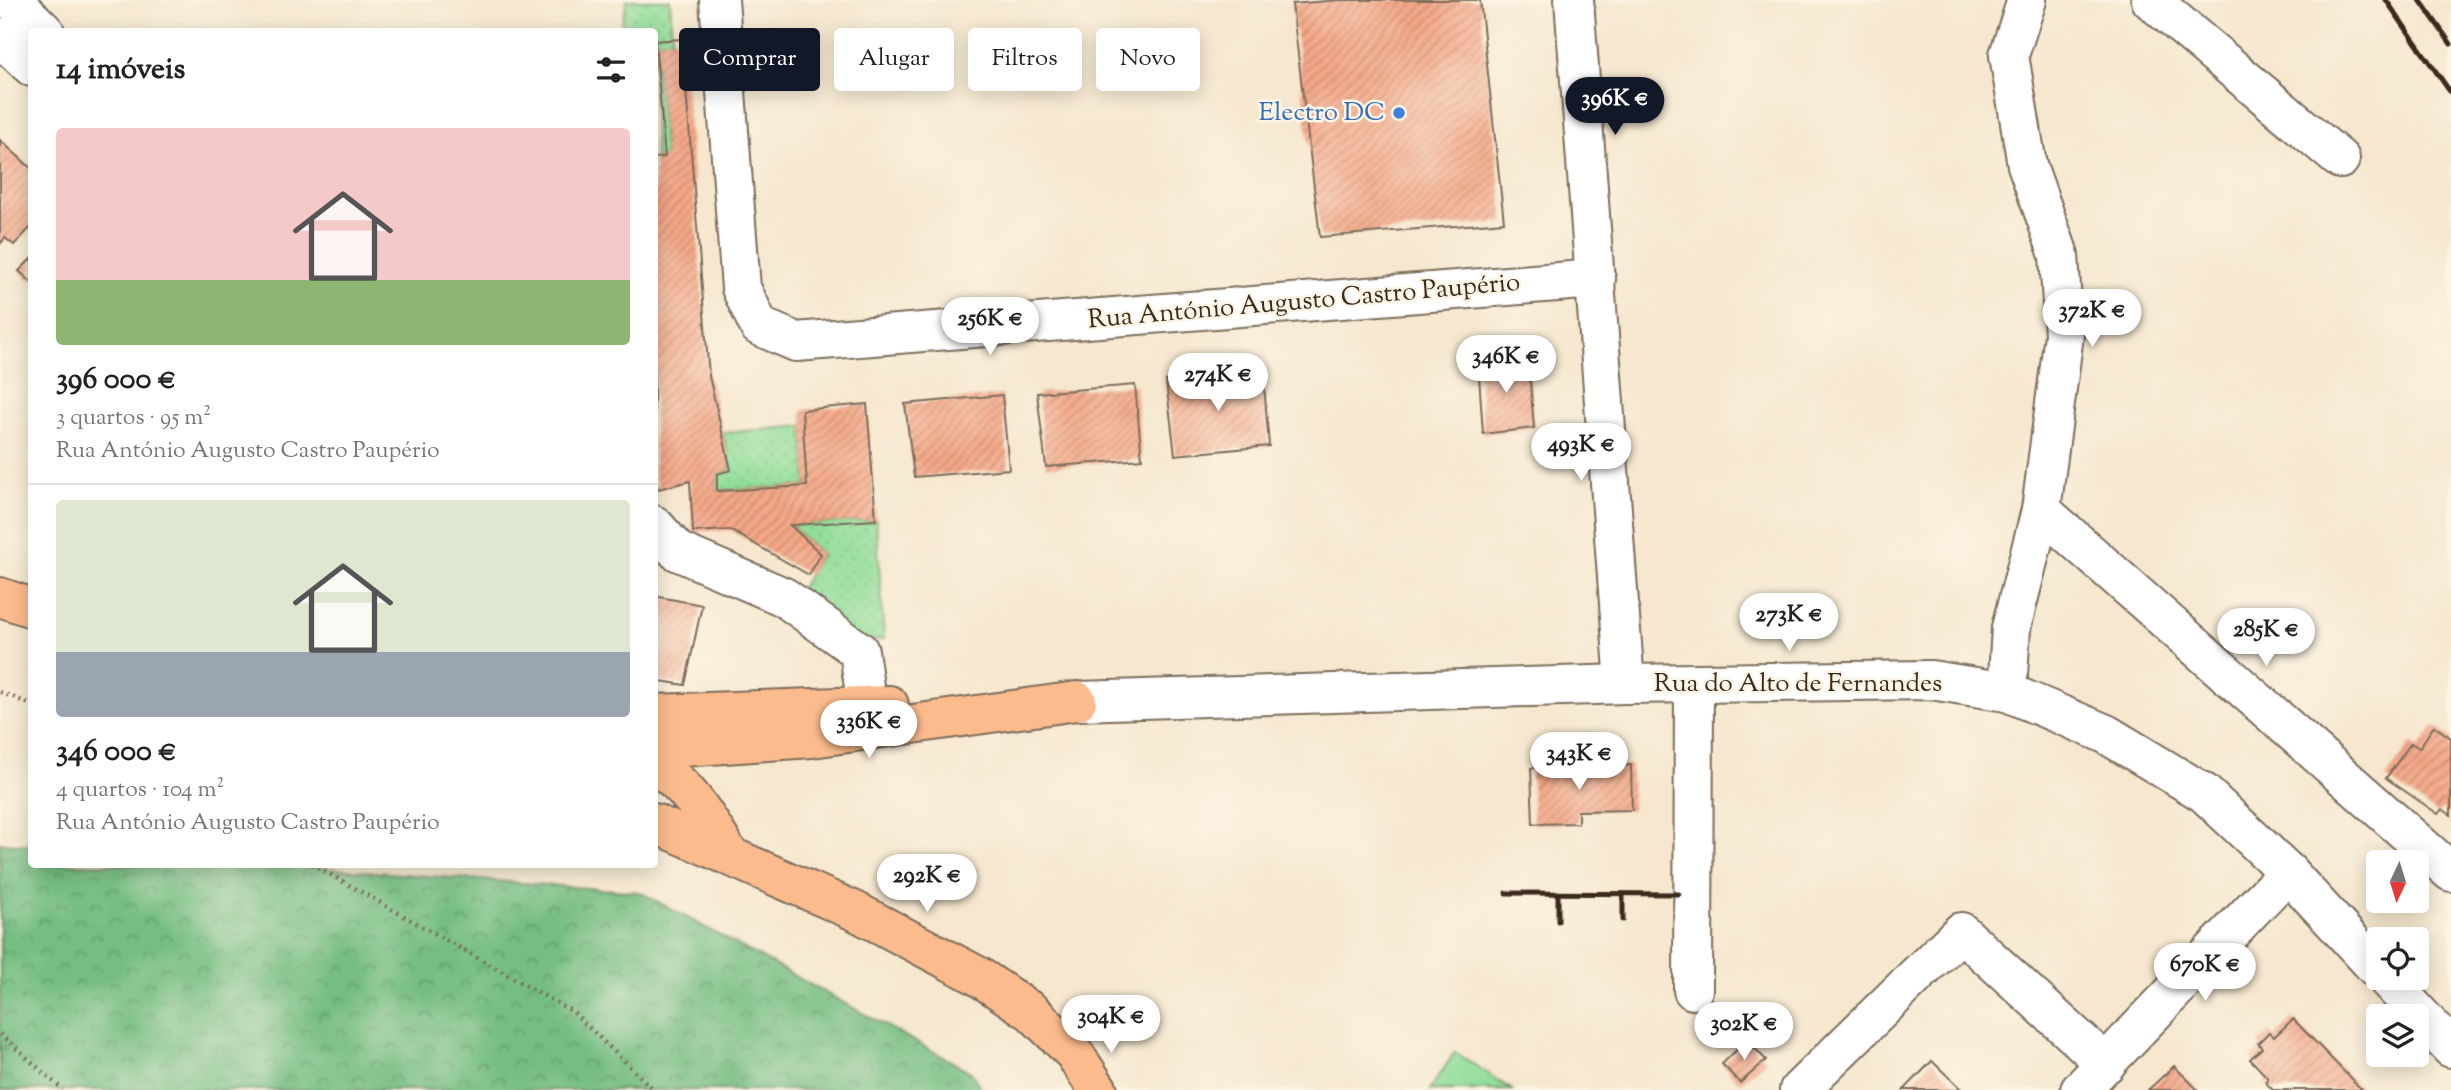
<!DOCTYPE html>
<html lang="pt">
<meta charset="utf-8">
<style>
body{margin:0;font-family:"Sorts Mill Goudy",serif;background:#f2f2f2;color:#222;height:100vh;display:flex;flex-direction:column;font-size:26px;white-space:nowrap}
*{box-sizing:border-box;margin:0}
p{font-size:23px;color:#767676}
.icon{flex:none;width:38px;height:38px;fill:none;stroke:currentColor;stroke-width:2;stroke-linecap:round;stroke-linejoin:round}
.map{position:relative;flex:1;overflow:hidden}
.sheet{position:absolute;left:28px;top:28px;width:630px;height:840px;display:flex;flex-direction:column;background:#fff;border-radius:7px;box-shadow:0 4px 18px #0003}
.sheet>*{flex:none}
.guide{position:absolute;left:679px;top:28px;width:665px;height:63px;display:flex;gap:14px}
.needle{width:46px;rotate:184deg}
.buttons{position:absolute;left:2366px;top:850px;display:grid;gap:14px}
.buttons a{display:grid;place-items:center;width:63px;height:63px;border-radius:7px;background:#fff;box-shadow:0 4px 18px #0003;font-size:35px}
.price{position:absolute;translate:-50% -60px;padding:0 16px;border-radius:24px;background:#fff;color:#222;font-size:23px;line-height:46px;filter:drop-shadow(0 2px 4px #0008)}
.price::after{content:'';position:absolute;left:50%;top:42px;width:21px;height:16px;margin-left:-10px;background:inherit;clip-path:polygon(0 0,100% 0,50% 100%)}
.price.active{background:#111827;color:#fff}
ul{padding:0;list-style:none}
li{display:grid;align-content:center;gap:14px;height:371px;padding:0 28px}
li+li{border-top:2px solid #e0e0e0}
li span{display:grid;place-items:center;height:217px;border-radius:7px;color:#555}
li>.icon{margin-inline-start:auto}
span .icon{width:126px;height:126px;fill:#fffc;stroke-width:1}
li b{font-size:30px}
h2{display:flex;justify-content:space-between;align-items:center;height:84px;padding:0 28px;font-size:30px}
.chip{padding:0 24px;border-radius:7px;background:#fff;box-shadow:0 4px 18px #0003;font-size:24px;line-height:63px}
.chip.active{background:#111827;color:#fff}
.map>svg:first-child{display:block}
</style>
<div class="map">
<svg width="2451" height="1090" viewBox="0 0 2451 1090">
<defs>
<pattern id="forest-crowns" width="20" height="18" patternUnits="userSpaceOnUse" patternTransform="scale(1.75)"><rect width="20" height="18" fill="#75bd82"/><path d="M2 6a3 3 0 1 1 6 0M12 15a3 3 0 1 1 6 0" fill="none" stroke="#619a6a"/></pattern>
<pattern id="park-dots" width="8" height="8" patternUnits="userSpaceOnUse" patternTransform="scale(1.75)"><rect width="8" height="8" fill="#92de9a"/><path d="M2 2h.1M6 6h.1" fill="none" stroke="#7fbf84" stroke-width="1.8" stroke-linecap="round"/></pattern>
<pattern id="building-hatch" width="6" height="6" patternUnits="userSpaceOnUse" patternTransform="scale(1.75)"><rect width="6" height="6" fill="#f5a888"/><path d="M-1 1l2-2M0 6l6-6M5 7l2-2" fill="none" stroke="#c8896f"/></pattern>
</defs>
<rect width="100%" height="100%" fill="#fcf5e5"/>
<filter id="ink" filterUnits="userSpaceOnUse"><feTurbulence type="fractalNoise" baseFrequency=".0143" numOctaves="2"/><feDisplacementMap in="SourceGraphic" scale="14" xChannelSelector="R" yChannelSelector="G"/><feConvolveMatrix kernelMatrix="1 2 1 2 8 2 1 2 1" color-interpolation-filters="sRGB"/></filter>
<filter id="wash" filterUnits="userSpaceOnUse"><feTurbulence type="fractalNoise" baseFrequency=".00686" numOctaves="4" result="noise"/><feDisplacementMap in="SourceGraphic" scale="28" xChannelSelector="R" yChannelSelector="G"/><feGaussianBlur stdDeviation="1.57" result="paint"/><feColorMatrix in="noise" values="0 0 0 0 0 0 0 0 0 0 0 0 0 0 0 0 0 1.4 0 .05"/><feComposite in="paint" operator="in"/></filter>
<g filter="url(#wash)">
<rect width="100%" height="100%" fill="#f6e7ce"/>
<path fill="url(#forest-crowns)" stroke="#587450" stroke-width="2" d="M0,843l31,2 1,19 252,1 356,27 331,180 11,18h-982z"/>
<g fill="url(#park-dots)" stroke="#66845c" stroke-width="2">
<path d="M627,0h43l2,40 -17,1 10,116 -10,1 -1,-126 -34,-1z"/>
<path d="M803,426l4,60 -90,5v-17l14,-4 -8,-37z"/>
<path d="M876,520l8,119 -27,4 -62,-45 26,-44 -31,-29z"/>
</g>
<path fill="#92de9a" stroke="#66845c" stroke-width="2" d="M1455,1052l57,38h-82z"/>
<g id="blocks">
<g fill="url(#building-hatch)">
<path d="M1340,0h140l24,222 -184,15 -28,-233z"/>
<path d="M682,39l27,337 22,94 -14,4v17l90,-5 -5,-76 65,-6 9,116 -86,5 31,29 -12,21 -79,-45 -37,2 -3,-51 -32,8 -4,-16v-315l11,-1 -10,-116z"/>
<path d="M0,140l32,29v57l-18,19 -9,-7 -5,6z"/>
<path d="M32,258v25l-13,-12z"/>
<path d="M1528,357l6,71 -51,6 -5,-73z"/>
<path d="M1263,372l6,74 -94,9 -9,-74z"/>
<path d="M1135,385l7,74 -96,8 -9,-74z"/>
<path d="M1002,395l7,74 -95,8 -9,-73z"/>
<path d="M654,596l48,9 -17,80 -31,-5z"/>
<path d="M2434,726l17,12v77l-9,-6 -4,5 -52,-36 25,-35 8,5z"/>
<path d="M1631,765l1,45 -54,1v12l-45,1 -2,-56z"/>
<path d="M2293,1019l69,71h-89l-8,-8 3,-4 -18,-19 12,-11 -4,-5 11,-11 5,5z"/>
<path d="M1747,1040l19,20 -26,23 -18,-19z"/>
<path d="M1932,1061l30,29h-58z"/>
<path d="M2174,1066l24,24h-50z"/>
</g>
</g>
</g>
<g filter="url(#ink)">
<use href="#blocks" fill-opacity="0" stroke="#7c6c5c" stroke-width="2"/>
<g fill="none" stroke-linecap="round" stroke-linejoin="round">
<g stroke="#7c6c5c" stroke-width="42">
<g id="minor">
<path d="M12,0l33,32"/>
<path d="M719,0l22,288 18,38 37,16 800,-63"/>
<path d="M1574,0l51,684"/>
<path d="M2151,0l189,159"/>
<path d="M0,37l32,30"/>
<path d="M2041,510l410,362"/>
<path d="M654,525l23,26 107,46 75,54 11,78"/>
<path d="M2007,692l4,-64 30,-118 23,-175 -5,-80 -32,-90 -18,-110 18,-55"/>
<path d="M1077,701l548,-17 306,-4 76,12 99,42 98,59 84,79 90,98"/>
<path d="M2386,978l65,70"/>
<path d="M1693,990l1,-307"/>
<path d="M1799,1090l162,-158 145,132"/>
<path d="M2080,1090l208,-218"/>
</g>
</g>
<g stroke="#7c6c5c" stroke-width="42">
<g id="major">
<path d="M0,597l32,11"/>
<path d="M654,714l235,-9"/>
<path d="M654,749l158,-11 265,-37"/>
<path d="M654,765c34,19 54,55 74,88"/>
<path d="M654,823l201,88 123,65 54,36 42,41 24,37"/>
</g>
</g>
<g stroke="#7c6c5c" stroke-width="4.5" stroke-dasharray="2 5" stroke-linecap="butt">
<path d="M0,692l32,13"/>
<path d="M312,864l261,148 81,78"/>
<path d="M0,1034l63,56"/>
</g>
<use href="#minor" stroke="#fff" stroke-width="38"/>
<use href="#major" stroke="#fbbb8c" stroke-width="38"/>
<g stroke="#3b2a1e" stroke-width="5">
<path d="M2386,0l65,93"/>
<path d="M2420,0l31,44"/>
<path d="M1506,893l173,1"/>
<path d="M1623,894v26"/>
<path d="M1558,921v-28"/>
</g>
</g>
</g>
<circle fill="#3f7fe0" stroke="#fcf5e5" stroke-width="2.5" cx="1399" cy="113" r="7"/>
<g text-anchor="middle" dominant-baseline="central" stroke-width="5" stroke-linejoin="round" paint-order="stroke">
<g font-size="26" fill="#366cbe" stroke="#fcf5e5" text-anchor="end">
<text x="1385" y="113">Electro DC</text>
</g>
<g font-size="26" fill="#3b2a1e" stroke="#fcf5e5">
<text transform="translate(1304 302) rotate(-5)">Rua António Augusto Castro Paupério</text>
<text x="1798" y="684">Rua do Alto de Fernandes</text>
</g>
</g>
</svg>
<div class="buttons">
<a><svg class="needle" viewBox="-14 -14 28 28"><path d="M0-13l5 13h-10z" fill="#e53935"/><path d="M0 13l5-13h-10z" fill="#767676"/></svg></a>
<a><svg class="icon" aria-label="locate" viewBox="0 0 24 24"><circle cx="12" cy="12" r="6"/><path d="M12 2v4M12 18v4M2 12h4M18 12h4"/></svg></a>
<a><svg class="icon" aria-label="layers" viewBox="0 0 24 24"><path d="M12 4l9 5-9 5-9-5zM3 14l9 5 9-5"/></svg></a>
</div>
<b class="price active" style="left:1615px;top:137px">396K €</b>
<b class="price" style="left:2092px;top:349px">372K €</b>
<b class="price" style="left:990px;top:357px">256K €</b>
<b class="price" style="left:1506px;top:395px">346K €</b>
<b class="price" style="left:1218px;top:413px">274K €</b>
<b class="price" style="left:1581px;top:483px">493K €</b>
<b class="price" style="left:1789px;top:653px">273K €</b>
<b class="price" style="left:2266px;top:668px">285K €</b>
<b class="price" style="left:869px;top:760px">336K €</b>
<b class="price" style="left:1579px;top:792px">343K €</b>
<b class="price" style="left:927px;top:914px">292K €</b>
<b class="price" style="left:2205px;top:1003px">670K €</b>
<b class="price" style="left:1111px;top:1055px">304K €</b>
<b class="price" style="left:1744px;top:1062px">302K €</b>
<div class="guide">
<a class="chip active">Comprar</a>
<a class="chip">Alugar</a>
<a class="chip">Filtros</a>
<a class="chip">Novo</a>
</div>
<section class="sheet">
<h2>14 imóveis<svg class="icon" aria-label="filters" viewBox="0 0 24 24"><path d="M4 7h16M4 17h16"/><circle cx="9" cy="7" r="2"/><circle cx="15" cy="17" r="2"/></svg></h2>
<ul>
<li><span style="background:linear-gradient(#f6c9c9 70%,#8fb573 0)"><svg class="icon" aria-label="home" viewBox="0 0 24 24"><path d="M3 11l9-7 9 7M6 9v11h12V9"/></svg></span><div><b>396 000 €</b><p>3 quartos · 95 m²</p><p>Rua António Augusto Castro Paupério</p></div></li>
<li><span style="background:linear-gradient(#dfe7d0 70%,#9aa5b1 0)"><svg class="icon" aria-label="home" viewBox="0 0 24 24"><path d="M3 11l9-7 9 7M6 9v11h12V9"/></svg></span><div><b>346 000 €</b><p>4 quartos · 104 m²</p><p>Rua António Augusto Castro Paupério</p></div></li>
</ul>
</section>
</div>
